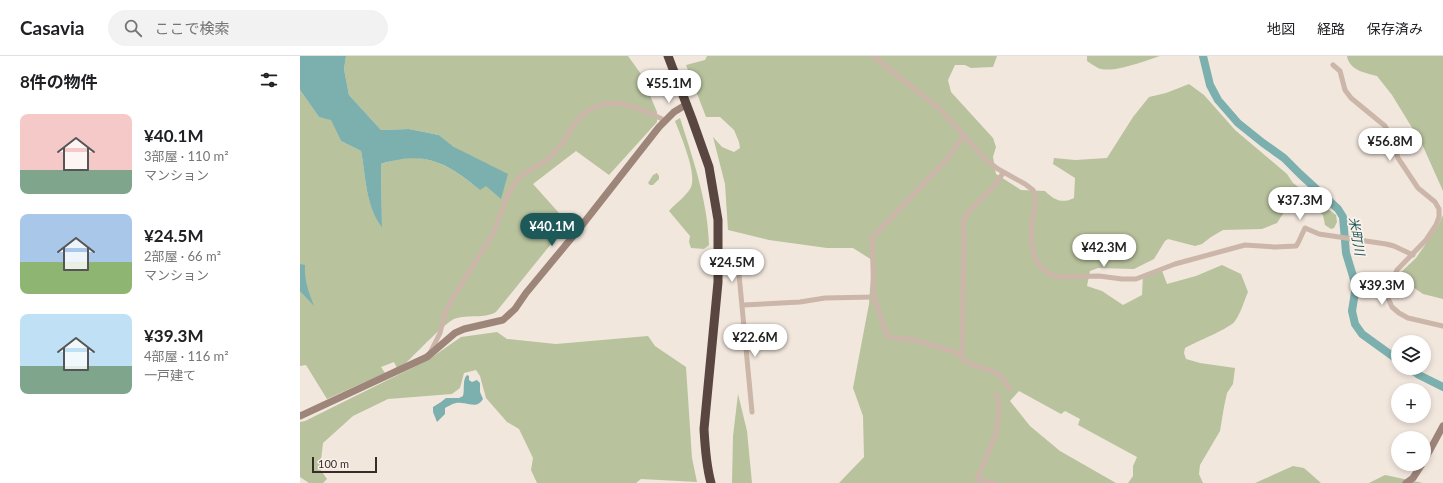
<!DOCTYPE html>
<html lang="ja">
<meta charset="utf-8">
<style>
body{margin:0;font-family:Lato,"Noto Sans JP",sans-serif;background:#f2f2f2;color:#202124;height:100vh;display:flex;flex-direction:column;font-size:15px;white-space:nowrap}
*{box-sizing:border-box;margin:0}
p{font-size:13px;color:#757577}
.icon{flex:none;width:22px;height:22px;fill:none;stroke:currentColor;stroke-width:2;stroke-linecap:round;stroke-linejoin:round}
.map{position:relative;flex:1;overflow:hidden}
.details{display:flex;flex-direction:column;background:#fff;width:300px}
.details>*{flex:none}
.tools{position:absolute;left:1091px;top:279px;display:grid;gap:8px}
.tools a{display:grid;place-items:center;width:40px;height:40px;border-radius:50%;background:#fff;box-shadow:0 2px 6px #0003;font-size:20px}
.scale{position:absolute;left:12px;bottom:10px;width:65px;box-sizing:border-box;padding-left:4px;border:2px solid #382c29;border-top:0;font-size:11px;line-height:14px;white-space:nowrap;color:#382c29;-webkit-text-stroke:3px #faf1ea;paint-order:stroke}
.price{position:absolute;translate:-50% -34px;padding:0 9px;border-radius:14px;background:#fff;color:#222;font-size:13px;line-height:26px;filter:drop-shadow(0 1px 2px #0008)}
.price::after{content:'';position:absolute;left:50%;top:24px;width:12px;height:9px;margin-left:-6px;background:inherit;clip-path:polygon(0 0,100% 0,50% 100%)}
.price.active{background:#1e5959;color:#fff}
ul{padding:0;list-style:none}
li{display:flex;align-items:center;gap:12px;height:100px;padding:0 20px}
li span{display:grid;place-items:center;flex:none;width:112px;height:80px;border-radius:8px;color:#555}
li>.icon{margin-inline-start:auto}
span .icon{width:48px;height:48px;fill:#fffc;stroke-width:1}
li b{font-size:17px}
h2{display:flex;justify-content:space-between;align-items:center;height:48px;padding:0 20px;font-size:17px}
header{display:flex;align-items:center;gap:24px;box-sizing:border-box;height:56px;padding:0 20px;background:#fff;border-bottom:1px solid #e0e0e0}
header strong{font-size:19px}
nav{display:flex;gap:22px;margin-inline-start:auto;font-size:14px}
.search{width:280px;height:36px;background:#f2f2f2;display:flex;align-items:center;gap:10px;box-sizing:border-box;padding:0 14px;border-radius:22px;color:#757577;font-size:15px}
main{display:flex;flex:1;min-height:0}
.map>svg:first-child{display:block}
</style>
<header>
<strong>Casavia</strong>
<div class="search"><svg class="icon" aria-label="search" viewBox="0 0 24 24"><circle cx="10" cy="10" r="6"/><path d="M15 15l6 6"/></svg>ここで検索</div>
<nav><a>地図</a><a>経路</a><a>保存済み</a></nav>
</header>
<main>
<section class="details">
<h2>8件の物件<svg class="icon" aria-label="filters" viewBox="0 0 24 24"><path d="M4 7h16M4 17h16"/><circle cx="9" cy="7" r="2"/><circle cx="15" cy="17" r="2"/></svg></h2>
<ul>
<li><span style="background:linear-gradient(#f6c9c9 70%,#7fa58c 0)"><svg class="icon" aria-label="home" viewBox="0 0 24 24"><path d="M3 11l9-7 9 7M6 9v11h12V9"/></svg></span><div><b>¥40.1M</b><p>3部屋 · 110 m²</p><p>マンション</p></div></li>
<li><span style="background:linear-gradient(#a9c7e8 60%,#8fb573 0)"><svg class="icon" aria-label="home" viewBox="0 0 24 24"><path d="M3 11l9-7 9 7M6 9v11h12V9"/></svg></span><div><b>¥24.5M</b><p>2部屋 · 66 m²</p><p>マンション</p></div></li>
<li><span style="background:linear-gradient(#bfe0f5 65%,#7fa58c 0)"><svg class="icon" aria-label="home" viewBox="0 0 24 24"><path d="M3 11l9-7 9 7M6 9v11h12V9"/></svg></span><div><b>¥39.3M</b><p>4部屋 · 116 m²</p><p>一戸建て</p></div></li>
</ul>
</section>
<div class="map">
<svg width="1143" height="427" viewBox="0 0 1143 427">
<rect width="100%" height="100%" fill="#f2e7dd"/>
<g fill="#b8c29d">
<path d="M46,0h282l13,18 16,38v10l-48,53 -33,-24 -43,33 35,39 -72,89c-11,7 -28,2 -42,7 -8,3 -39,35 -48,44l-9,5 -3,-6 -13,5 4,6 -58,26 -21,-34 -6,1v-276l19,27 12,2 10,22 20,10c5,25 4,55 21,75l-1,-62c8,-2 17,-6 25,-6 30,-2 52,14 74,32l-26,-43 -15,-12 -30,-6 -28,1 -32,-35 -5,-26z"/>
<path d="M407,0h290l-4,11 -22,1 -6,-3h-10l-7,15 3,12 42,46 3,9 -3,10 3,17 25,16 24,1c9,9 17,13 29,7l1,-20 -22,-14 1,-6 21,2 32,-2 26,-41 16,-20 17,-4 23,-9 15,11 31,35 52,44 6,9 43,32 1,7 -3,6 -3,1 -6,-4 -2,-10 -27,-21 -19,29 -15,6 -39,1 -12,7 -9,7 -7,2 -27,-7 -3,2 -11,18 -20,10 -36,-1 -8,3 -3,15 15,5 21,14 19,-10 1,-21 18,-6 6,16 29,-8 26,-11 19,9 7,18c-4,9 -7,21 -13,29 -4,7 -40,21 -50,27l-1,5 2,6 14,4 35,5 -2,16 -6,9 -3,14 -4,24 -20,34 -1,9 4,9h-75l5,-7v-10l4,-9 -59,-32 2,-6 -15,-8 -4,3 -42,-23 -9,10 20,25 30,25 56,32h-277l25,-26 -1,-41 -10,-28 16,-84 3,-44 -19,-12h-26l-58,-8 -41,-10 -3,-46 -12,-47 9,10 12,5 6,-4 -1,-6 -5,-12 -14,-13h-14l-20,-52 19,-5z"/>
<path d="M787,0h73c-15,5 -48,18 -62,12 -4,-2 -8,-5 -11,-7z"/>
<path d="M1047,0h96v135l-21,-47 -30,-49 -15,-19c-12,-3 -28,-6 -30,-20z"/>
<path d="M380,62c13,41 28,84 29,127l-5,4 -13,-1 -2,-6 1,-6 -21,-25c6,-7 16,-14 21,-22 9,-12 -10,-55 -15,-68z"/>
<path d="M357,117l2,3v3l-6,6h-3l-2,-2 5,-8z"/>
<path d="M1143,159v84l-20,-5 -22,-15 -2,-5 17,-16 22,-32z"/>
<path d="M197,276l10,7 49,5 92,-8 7,10 31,21 6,91 5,24 -56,-3 -5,4h-99l-6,-13 2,-12 -14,-29 -12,-7 -21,-24 -6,-22 -4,-6 -12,3 -4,15 -8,6 -64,5 -35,17 -30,27 -3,26 7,10 -4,4h-14l-9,-6v-55l5,-1 123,-61 33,-23z"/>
<path d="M438,338l9,37 5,52h-20l1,-47z"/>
<path d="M993,410l11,2 17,15h-66z"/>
<path d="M1085,419l38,8h-54z"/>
</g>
<g fill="#7cb0ae">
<path d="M0,0h46l-2,13 5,26 32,35 28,-1 30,6 15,12 54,27 -7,25 -15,-13 -6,4c-33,-27 -55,-40 -99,-26l1,63c-17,-21 -16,-51 -21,-76l-20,-10 -10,-21 -12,-3 -19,-27z"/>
<path d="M0,208l5,1c-1,15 4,28 9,41l-14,-15z"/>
<path d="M167,319l2,1v4l3,2 5,-2 3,3v9l3,7c-6,10 -13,4 -22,4 -6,-1 -10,2 -16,5v6l-8,8 -4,-10v-5l8,-5 5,-4h13l4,-2c2,-7 -1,-16 4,-21z"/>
</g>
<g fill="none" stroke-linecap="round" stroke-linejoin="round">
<g stroke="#7cb0ae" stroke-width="8">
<path d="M903,0l7,29 8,15 20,23 25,20 21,15 16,16 38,35 5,8 3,36 10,33 -4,25 3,13 7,10 36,26"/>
<path d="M1109,312l10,7 24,12"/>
</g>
<g stroke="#cbb6a9" stroke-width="5">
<path d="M573,0l68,54 45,50 12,9 27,15 8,6 3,7 -5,31 1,18 3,12 4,7 12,10 8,2 40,-1 23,3h14l39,-15 70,-19 30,2 21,-1 2,-3 7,-15 14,6 67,10 8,2 19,9"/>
<path d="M1033,9l7,6 5,19 6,8 34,28 7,13 6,19 20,30 17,14 4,7v8l-3,8 -10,15 -29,30 -9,18 -1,8 5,11 7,6 9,5 35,8"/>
<path d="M664,79l-16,23 -76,80 2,59 12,36 2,4 27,3 37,11 6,3 8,8 33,12 11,15"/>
<path d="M418,200h13l7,8 14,148"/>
<path d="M443,249l57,-3 25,-4 49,-1"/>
<path d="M130,297l10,-20 5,-20 6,-12 40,-64c9,-17 16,-48 29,-60 8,-8 19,-11 28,-18 4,-3 7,-7 10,-11 7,-7 11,-17 17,-25 27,-33 60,-18 91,-2"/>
<path d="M662,302l2,-121 -1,-14 2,-6 4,-6 26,-26 8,-12"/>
<path d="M693,427l-16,-4 19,-45 3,-25 -2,-15"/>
</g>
<g stroke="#9e857a" stroke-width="7">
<path d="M0,360l127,-59 28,-24 9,-4 39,-9 12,-11 11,-16 53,-64 80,-102 15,-15 13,-8"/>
<path d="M1124,405l19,-35"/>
<path d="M1106,427l7,-5 9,-14"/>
</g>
<path stroke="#594640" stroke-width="9" d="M368,0l24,63 17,48 9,53v62l-14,147c1,18 2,36 7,54"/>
</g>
<g text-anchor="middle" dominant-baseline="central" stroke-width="3.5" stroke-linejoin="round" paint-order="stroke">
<g font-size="13" font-style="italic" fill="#1e5959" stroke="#faf1ea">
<text transform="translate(1057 180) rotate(80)">米町川</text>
</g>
</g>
</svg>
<div class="tools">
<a><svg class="icon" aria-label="layers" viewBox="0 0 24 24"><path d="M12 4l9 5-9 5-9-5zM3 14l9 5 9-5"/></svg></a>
<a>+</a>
<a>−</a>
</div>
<div class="scale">100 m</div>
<b class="price" style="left:369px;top:48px">¥55.1M</b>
<b class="price" style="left:1090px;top:106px">¥56.8M</b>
<b class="price" style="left:1000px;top:165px">¥37.3M</b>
<b class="price active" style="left:252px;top:191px">¥40.1M</b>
<b class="price" style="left:804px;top:212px">¥42.3M</b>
<b class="price" style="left:432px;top:227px">¥24.5M</b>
<b class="price" style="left:1082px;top:250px">¥39.3M</b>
<b class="price" style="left:455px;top:302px">¥22.6M</b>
</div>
</main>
